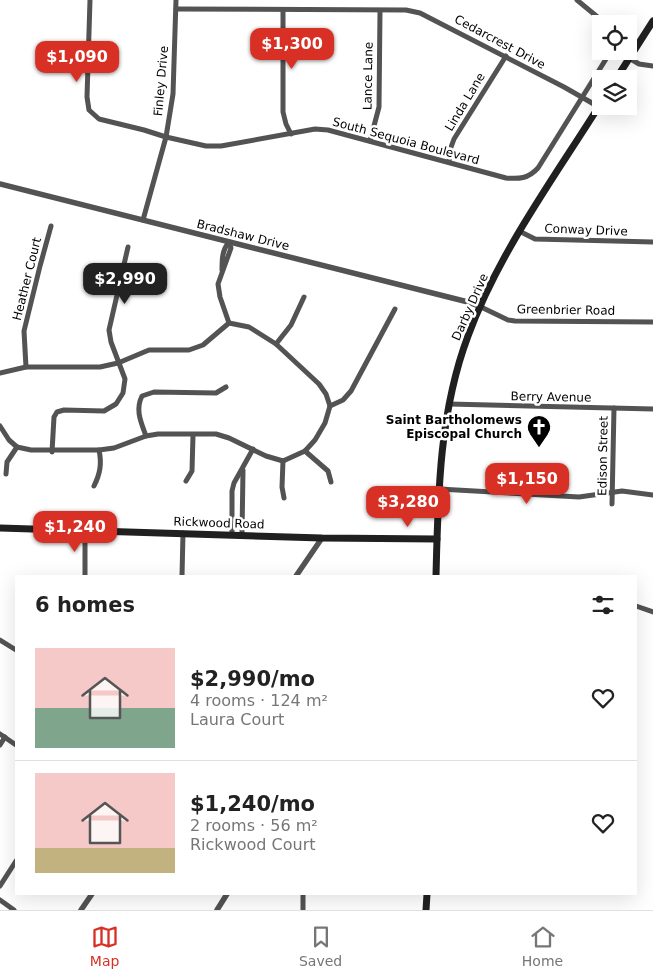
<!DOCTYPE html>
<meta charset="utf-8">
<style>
body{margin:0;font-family:"DejaVu Sans",sans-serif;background:#f6f6f6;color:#222;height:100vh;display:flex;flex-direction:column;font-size:19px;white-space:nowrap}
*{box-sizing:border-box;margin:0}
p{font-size:16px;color:#767676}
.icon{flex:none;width:28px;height:28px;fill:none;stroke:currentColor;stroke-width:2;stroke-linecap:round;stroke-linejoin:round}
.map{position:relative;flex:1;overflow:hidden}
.panel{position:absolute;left:15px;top:575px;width:622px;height:320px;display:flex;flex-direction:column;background:#fff;border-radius:0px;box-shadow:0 5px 20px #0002}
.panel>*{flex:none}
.tools{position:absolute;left:592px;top:15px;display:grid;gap:10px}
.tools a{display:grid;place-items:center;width:45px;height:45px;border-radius:0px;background:#fff;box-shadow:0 5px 20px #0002;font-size:25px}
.price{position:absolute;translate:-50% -42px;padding:0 11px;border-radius:10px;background:#d93025;color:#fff;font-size:16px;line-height:32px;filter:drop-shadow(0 1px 2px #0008)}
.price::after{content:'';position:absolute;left:50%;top:30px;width:15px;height:11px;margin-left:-8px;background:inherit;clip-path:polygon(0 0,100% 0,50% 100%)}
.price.on{background:#222;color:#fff}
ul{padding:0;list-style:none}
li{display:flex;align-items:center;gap:15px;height:125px;padding:0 20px}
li+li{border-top:1px solid #e0e0e0}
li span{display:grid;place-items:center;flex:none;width:140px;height:100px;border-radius:0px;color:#555}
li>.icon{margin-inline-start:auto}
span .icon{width:60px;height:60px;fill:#fffc;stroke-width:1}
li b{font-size:21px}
h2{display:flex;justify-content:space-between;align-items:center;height:60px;padding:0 20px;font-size:21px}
.menu{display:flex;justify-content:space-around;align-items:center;height:70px;border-top:1px solid #e0e0e0;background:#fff;font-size:14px;color:#767676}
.menu a{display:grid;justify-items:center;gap:2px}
.menu .on{color:#d93025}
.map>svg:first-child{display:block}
</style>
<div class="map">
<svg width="653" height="910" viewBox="0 0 653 910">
<rect width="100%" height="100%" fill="#fff"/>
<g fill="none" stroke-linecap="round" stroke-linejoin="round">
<g stroke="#535353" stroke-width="5">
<path d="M90,0l-3,97 2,13 10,9 45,11 22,7 40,9h15l94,-17 13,1 178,48c13,1 22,1 32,-10l73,-117"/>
<path d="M577,0l29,24"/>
<path d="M176,9l230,1 14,3 144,74 35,20"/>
<path d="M283,10v102l3,12 5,10"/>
<path d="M629,58l10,6 14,2"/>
<path d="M370,141l9,-34 1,-96"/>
<path d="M449,162l1,-12 4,-11 52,-83"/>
<path d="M143,220l23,-83 7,-43 3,-94"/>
<path d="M519,231l16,8 118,3"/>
<path d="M222,270c0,-10 0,-20 7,-28"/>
<path d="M481,307l27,13 7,1 138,1"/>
<path d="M229,323l-9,-26 -2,-13 13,-36 -2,-6"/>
<path d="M276,344l15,-19 13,-28"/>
<path d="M26,367l-2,-36 16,-65 11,-40"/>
<path d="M0,373l26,-6h74l18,-4 31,-13h40l14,-5 26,-22 20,4 27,17 43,40 7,10 4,12 -5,17 -10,17 -10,11 -22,10 -17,-5 -37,-18 -13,-4h-58l-12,2 -32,12 -15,2h-68l-14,-3 -8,-7 -9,-14"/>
<path d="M449,404l204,5"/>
<path d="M330,406l13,-6 8,-9 44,-82"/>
<path d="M146,436c-5,-14 -11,-26 -4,-40l12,-4 62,1 10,-6"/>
<path d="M305,451l23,20 3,11"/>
<path d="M52,452l2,-35 3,-5 7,-2 40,1 12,-7 7,-11 2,-14 -14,-37 -2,-12 19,-83"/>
<path d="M283,461l-1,26 2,11"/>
<path d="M6,474l1,-12 10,-15"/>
<path d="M186,481l6,-10 1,-36"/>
<path d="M94,486c6,-12 8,-22 5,-36"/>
<path d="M439,489l140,8 43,-6 31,4"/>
<path d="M612,504l2,-96"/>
<path d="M232,534v-43l2,-8 19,-34"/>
<path d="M242,534l1,-64"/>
<path d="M85,576v-45"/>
<path d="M182,576l1,-43"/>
<path d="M636,606l17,6"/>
<path d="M0,640l16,10"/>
<path d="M0,734l16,11"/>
<path d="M0,745l5,-8"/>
<path d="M0,886l16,-25"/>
<path d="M0,900l14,10"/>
<path d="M303,910v-16"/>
</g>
<g stroke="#535353" stroke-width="5.5">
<path d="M0,184l468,118 13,5"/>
<path d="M296,576l26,-38"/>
<path d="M81,910l11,-16"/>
<path d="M217,910l10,-16"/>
</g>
<g stroke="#202020" stroke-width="7">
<path d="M616,79l37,-58"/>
<path d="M0,528l322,10 115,1"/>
<path d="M436,576c2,-80 3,-163 32,-240 31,-84 86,-158 133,-233"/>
<path d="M426,910l1,-16"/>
</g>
</g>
<defs>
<g id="church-pin" transform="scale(1.25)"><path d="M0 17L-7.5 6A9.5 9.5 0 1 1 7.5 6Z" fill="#000" stroke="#fff"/><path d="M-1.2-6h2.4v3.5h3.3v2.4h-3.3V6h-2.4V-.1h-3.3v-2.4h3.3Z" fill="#fff"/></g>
</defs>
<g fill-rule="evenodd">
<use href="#church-pin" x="539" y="427"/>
</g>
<g text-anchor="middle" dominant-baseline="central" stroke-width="5" stroke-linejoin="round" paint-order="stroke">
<g font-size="12" fill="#000" stroke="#fff">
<text transform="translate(500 42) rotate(28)">Cedarcrest Drive</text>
<text transform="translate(368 76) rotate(-89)">Lance Lane</text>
<text transform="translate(161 81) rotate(-85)">Finley Drive</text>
<text transform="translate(465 102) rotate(-59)">Linda Lane</text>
<text transform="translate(406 141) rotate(15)">South Sequoia Boulevard</text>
<text transform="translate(586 230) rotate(2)">Conway Drive</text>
<text transform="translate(243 235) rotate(14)">Bradshaw Drive</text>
<text transform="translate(27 279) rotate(-76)">Heather Court</text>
<text transform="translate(470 307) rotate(-66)">Darby Drive</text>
<text transform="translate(566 310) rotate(1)">Greenbrier Road</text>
<text transform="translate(551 397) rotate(1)">Berry Avenue</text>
<text transform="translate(603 456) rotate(-89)">Edison Street</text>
<text transform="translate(219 523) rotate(2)">Rickwood Road</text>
</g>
<g font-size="12" font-weight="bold" fill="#000" stroke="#fff" text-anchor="end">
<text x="522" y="420">Saint Bartholomews<tspan x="522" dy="14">Episcopal Church</tspan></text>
</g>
</g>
</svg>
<div class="tools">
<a><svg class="icon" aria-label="locate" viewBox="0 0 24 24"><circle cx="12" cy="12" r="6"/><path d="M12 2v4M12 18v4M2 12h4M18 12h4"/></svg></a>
<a><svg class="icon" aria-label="layers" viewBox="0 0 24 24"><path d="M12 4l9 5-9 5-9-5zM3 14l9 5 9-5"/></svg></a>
</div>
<b class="price" style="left:292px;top:70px">$1,300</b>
<b class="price" style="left:77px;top:83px">$1,090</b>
<b class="price on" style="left:125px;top:305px">$2,990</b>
<b class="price" style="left:527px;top:505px">$1,150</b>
<b class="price" style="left:408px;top:528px">$3,280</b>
<b class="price" style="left:75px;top:553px">$1,240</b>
<section class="panel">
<h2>6 homes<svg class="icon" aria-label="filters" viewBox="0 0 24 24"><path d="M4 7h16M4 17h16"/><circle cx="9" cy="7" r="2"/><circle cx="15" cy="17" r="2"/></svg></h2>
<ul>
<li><span style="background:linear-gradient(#f6c9c9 60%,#7fa58c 0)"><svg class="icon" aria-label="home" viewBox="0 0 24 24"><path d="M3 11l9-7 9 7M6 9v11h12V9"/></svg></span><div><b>$2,990/mo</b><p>4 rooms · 124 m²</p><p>Laura Court</p></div><svg class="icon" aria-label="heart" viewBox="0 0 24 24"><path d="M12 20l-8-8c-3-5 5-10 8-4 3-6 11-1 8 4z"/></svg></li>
<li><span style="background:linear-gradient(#f6c9c9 75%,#c2b280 0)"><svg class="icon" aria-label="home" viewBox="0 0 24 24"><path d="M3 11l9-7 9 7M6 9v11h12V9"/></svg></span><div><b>$1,240/mo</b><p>2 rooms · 56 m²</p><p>Rickwood Court</p></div><svg class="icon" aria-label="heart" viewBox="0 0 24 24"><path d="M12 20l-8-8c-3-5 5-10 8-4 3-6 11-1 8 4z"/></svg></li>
</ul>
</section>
</div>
<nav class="menu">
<a class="on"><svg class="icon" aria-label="map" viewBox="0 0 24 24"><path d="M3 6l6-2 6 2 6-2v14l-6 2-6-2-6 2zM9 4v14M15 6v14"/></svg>Map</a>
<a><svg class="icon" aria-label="saved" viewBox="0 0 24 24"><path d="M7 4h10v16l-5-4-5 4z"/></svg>Saved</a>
<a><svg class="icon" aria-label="home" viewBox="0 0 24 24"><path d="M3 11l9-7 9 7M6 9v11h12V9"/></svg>Home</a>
</nav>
